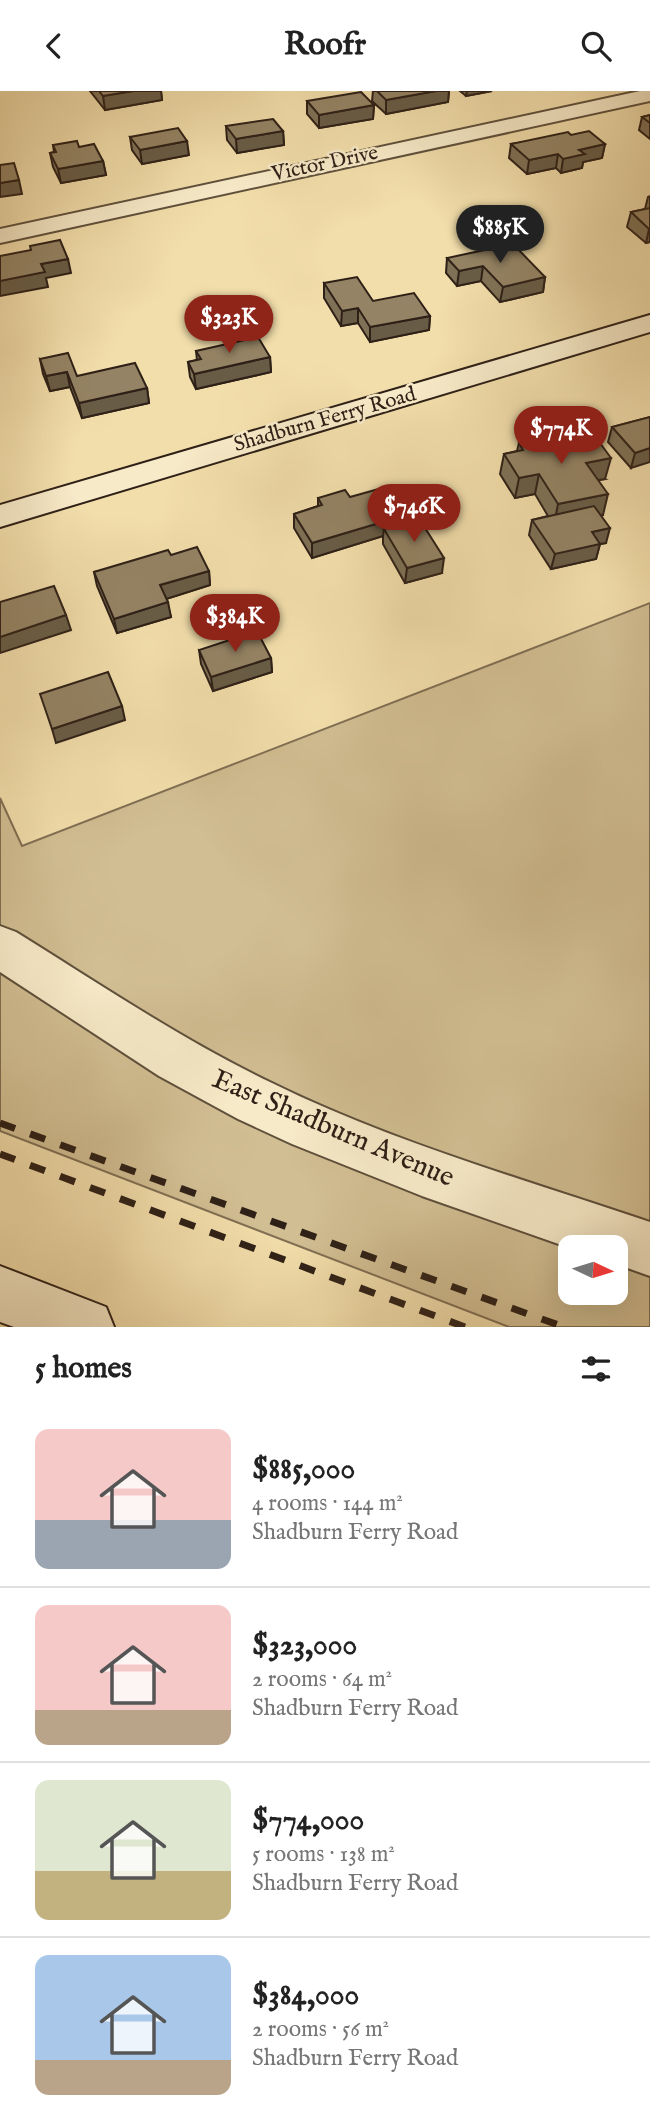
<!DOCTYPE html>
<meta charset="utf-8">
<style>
body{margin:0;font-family:"IM FELL English",serif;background:#f6f6f6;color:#222;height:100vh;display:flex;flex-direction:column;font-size:26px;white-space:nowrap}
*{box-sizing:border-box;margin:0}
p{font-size:23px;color:#767676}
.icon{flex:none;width:38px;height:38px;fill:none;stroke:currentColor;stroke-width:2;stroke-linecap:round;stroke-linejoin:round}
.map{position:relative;height:1236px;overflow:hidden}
.drawer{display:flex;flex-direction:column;background:#fff;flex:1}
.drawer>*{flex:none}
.needle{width:46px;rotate:94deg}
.controls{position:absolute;left:558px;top:1144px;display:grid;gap:14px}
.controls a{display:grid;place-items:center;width:70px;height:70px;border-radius:14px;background:#fff;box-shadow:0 7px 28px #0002;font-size:35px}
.price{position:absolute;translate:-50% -60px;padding:0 16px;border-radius:24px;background:#8f2418;color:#fff;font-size:23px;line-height:46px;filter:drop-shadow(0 2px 4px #0008)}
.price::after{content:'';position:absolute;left:50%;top:42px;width:21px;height:16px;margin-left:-10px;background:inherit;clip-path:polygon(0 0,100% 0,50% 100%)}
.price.selected{background:#222;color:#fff}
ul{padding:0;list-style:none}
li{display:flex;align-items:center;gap:21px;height:175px;padding:0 35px}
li+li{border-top:2px solid #e0e0e0}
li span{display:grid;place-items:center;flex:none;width:196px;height:140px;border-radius:14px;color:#555}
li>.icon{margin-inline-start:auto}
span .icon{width:84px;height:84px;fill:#fffc;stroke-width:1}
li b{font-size:30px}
h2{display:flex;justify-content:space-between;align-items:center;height:84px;padding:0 35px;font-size:30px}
header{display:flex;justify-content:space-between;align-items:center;height:91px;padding:0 35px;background:#fff;font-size:32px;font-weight:800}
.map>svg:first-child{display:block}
</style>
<header><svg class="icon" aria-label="back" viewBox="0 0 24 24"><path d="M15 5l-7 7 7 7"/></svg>Roofr<svg class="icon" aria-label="search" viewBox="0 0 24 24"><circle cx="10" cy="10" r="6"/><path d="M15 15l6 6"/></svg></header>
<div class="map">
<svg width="650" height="1236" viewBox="0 0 650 1236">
<rect width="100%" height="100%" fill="#f2deab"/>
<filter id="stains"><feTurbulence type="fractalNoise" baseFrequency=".00286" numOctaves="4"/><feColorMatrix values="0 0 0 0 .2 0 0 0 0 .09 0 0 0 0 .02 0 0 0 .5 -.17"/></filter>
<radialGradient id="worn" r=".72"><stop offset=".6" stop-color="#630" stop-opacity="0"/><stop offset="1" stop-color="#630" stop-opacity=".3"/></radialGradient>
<path fill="#d1be92" stroke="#806f54" stroke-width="2" fill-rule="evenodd" d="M650,512v724h-141l-509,-196v-333l22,48zM570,1157h46v45h-46z"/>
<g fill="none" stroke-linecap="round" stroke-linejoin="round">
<g stroke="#5f503c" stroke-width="4">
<g id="street">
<path d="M640,0h10v10l-650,142v-14z"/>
<path d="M0,835l16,6c84,52 166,108 256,151 120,59 251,96 378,139v54l-34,-12v-16h-46l-148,-52 -130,-52 -54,-25 -79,-43 -159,-104z"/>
</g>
</g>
<g stroke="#2e2017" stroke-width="4">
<g id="secondary">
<path d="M650,224v17l-650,195v-22z"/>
<path d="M0,1175l106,41 8,20h-100l-14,-5z"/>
</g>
</g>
<use href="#street" fill="#f7eac8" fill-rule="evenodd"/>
<use href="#secondary" fill="#f7eac8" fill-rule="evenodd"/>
<g stroke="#2e2017" stroke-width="7" stroke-dasharray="16 16" stroke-linecap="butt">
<path d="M0,1032l564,204"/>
<path d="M0,1063l465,173"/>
</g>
</g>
<g fill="#7f7156" stroke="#2e2017" stroke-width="2">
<path d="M90,0h71l1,9 -57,10z"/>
<path d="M373,0h76l-1,11 -62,12 -14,-13z"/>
<path d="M460,0h32l-26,5z"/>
<path d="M307,10l67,4 -1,14 -54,9 -12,-14z"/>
<path d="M650,24v24l-11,-9 3,-13z"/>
<path d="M226,35l57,5 1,14 -47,8 -10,-13z"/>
<path d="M571,44l34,9 -3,14 -19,4 -1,6 -21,5 -5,-5 -29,6 -18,-16 2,-14z"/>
<path d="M130,46l59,18 -47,9 -10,-14z"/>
<path d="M53,54l26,2 24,14 3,14 -45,8 -8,-16 -3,-14 4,-1z"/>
<path d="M650,105v46l-4,1 -19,-16 4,-15 14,-3 3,-12z"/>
<path d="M447,167l98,19 -2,15 -43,10 -19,-21 -24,5 -11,-13z"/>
<path d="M324,192l49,18 57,15 -1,14 -59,12 -12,-19 -17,3 -17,-28z"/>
<path d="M196,260l74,6 1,15 -75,17 -6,-12 -2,-15 9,-2z"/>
<path d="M40,268l37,17 70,12 2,15 -67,15 -12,-31 -20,4 -7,-17z"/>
<path d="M650,326l-19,51 -23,-26 4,-15z"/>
<path d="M519,352l86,36 -7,1 5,35h-2l5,28 -6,1 -4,15 -45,10 -22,-34 3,-15 16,-4 -13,-22 -20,4 -15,-24 4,-20 13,-3z"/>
<path d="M350,406l55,26 37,50 -37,10 -22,-39v-8l-71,22 -18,-30v-14l24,-8v-8z"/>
<path d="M171,464l38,16 1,14 -44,14 5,18 -54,16 -20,-47 -3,-14z"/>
<path d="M199,559l72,8 1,14 -59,19 -12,-27z"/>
</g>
<g fill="#685c46" stroke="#2e2017" stroke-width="2">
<path d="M133,0h28l1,9 -57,10 -2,-14z"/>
<path d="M436,0h13l-1,11 -62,12v-14z"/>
<path d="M467,0h25l-26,5z"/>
<path d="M374,14l-1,14 -54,9v-13z"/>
<path d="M283,40l1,14 -47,8 -1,-14z"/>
<path d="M187,50l2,14 -47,9 -2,-14z"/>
<path d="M605,53l-3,14 -19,4 -1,6 -21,5 2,-14 16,-9z"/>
<path d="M558,63l-2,14 -29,6 2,-14z"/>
<path d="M103,70l3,14 -45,8 -3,-14z"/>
<path d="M19,89l3,14 -22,3v-14z"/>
<path d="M650,137v14l-4,1 3,-14z"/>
<path d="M68,168l3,14 -25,5 2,9 -48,9v-15l41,-17z"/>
<path d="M483,175l-2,15 -24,5 2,-15z"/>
<path d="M545,186l-2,15 -43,10 3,-15z"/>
<path d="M358,217v15l-17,3 1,-15z"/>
<path d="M430,225l-1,14 -59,12v-15z"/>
<path d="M270,266l1,15 -75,17 -2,-15z"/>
<path d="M67,281l3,15 -20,4 -4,-15z"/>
<path d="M147,297l2,15 -67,15 -3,-15z"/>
<path d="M650,357v14l-19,6 4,-15z"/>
<path d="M611,367l-6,21 -24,4 5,-20z"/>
<path d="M539,383l-4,20 -20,4 4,-20z"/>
<path d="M608,403l-5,21 -49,10 4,-21z"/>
<path d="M406,424l-1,15 -21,-1 -1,7 -71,22v-15z"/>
<path d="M610,437l-4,15 -6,1 -4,15 -45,10 4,-15 37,-22z"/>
<path d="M444,467l-2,15 -37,10 2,-15z"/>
<path d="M209,480l1,14 -47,15 -3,-15z"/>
<path d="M168,511l3,15 -54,16 -3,-14z"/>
<path d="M66,524l5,15 -71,23v-16z"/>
<path d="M271,567l1,14 -59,19 -2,-14z"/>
<path d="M122,615l3,14 -69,23 -4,-14z"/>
</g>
<g fill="#948364" stroke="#2e2017" stroke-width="2">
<path d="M99,0h34l-30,5z"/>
<path d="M377,0h59l-50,9z"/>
<path d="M361,1l13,13 -55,10 -12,-14z"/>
<path d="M650,24v8l-8,-6z"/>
<path d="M273,28l10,12 -47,8 -10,-13z"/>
<path d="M178,37l9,13 -47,9 -10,-13z"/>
<path d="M589,40l16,13 -26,6 6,4 -22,5 -5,-5 -29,6 -18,-16 57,-12 3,3z"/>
<path d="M77,50l2,6 15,-3 9,17 -45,8 -8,-16 6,-1 -3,-7z"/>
<path d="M14,72l5,17 -19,3v-18z"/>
<path d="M650,117v20l-1,1 -18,-17z"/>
<path d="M60,149l8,19 -27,5 4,8 -45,9v-25l31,-6 -1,-4z"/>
<path d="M513,153l32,33 -42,10 -20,-21 -24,5 -12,-13z"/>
<path d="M357,186l16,24 41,-8 16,23 -60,11 -12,-19 -16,3 -18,-28z"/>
<path d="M258,246l12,20 -76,17 -6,-12 13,-3 -5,-8z"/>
<path d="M68,262l9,23 58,-13 12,25 -68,15 -12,-31 -21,4 -6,-17z"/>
<path d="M650,326v31l-15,5 -23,-26z"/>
<path d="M578,341l10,13 12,-2 11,15 -25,5 22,31 -50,10 -19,-30 -20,4 -15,-24 19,-4 -4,-7z"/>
<path d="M386,396l20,28 -94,28 -18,-29 28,-9 -4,-7 27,-8 5,7z"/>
<path d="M594,415l16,22 -18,4 8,12 -45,10 -23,-34z"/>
<path d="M420,429l24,38 -37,10 -23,-39z"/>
<path d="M197,456l12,24 -49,14 8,17 -54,17 -20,-47 74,-22 3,5z"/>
<path d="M54,495l12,29 -66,22v-35z"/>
<path d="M257,540l14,27 -60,19 -12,-27z"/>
<path d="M108,581l14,34 -70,23 -12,-35z"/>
</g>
<g text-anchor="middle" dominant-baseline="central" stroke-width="5" stroke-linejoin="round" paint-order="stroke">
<g font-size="21" fill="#2e2017" stroke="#f7eac8">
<text transform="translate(325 73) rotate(-12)">Victor Drive</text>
<text transform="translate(325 329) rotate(-16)">Shadburn Ferry Road</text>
</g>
<g font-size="28" fill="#2e2017" stroke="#f7eac8">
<text transform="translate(333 1038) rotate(23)">East Shadburn Avenue</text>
</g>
</g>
<rect width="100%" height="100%" filter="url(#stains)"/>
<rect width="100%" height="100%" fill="url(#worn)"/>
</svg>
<div class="controls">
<a><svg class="needle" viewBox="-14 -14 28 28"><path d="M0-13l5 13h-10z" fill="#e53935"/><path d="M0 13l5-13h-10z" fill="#767676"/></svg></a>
</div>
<b class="price selected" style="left:500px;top:174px">$885K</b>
<b class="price" style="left:229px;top:264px">$323K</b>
<b class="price" style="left:561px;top:375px">$774K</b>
<b class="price" style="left:414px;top:453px">$746K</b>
<b class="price" style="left:235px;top:563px">$384K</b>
</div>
<section class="drawer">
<h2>5 homes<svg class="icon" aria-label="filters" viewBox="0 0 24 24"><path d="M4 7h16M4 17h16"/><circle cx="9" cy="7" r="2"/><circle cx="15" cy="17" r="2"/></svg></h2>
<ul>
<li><span style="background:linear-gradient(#f6c9c9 65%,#9aa5b1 0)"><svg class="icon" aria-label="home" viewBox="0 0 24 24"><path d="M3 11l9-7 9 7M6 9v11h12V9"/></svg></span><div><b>$885,000</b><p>4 rooms · 144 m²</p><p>Shadburn Ferry Road</p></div></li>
<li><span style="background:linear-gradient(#f6c9c9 75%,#b9a48a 0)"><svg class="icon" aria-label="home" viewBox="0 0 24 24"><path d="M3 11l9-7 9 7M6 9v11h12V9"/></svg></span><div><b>$323,000</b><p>2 rooms · 64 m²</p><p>Shadburn Ferry Road</p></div></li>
<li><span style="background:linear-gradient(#dfe7d0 65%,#c2b280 0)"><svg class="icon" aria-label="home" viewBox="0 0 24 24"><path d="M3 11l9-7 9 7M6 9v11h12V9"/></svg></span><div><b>$774,000</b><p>5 rooms · 138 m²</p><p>Shadburn Ferry Road</p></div></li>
<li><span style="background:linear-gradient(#a9c7e8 75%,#b9a48a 0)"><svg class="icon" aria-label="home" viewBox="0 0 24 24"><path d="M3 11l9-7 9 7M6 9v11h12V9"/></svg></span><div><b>$384,000</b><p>2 rooms · 56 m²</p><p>Shadburn Ferry Road</p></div></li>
</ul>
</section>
